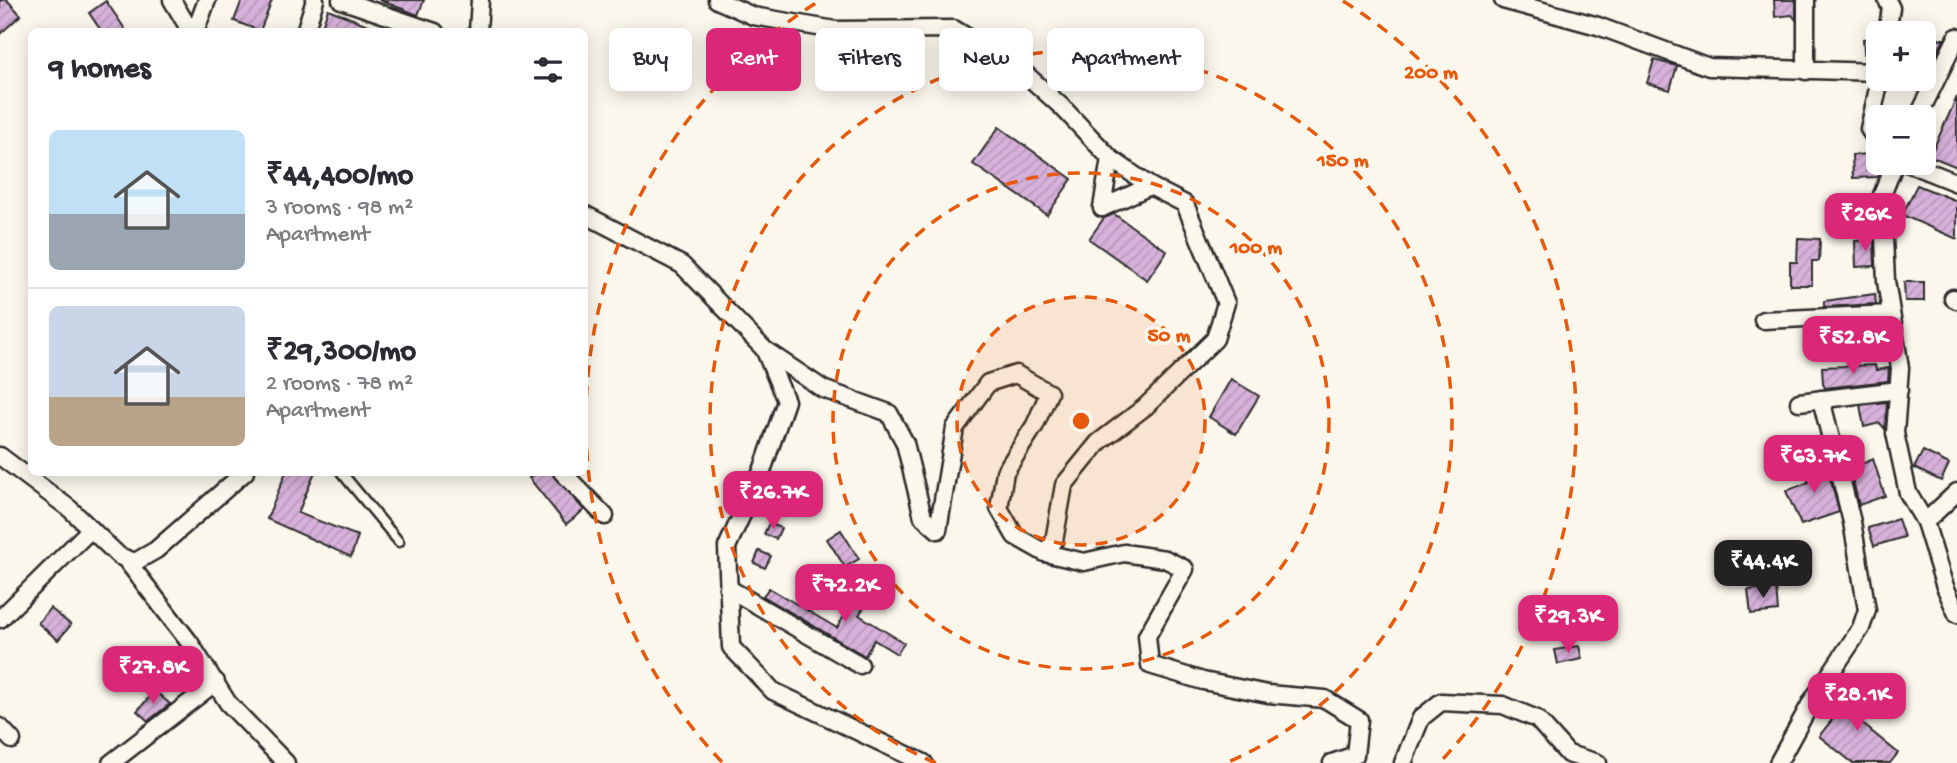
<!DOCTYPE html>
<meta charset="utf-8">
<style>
body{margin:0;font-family:"Gochi Hand",sans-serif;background:#f7f7f7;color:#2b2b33;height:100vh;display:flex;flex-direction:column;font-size:26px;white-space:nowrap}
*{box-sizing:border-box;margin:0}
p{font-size:23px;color:#7c7c81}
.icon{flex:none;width:38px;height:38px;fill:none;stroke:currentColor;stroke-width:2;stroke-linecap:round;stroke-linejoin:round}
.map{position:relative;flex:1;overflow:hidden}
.sheet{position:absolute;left:28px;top:28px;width:560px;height:448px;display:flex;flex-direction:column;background:#fff;border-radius:10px;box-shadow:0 4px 18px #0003}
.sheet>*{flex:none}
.banner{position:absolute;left:609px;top:28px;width:665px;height:63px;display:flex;gap:14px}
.buttons{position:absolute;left:1866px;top:21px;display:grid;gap:14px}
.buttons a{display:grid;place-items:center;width:70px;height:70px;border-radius:10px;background:#fff;box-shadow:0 4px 18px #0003;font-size:35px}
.price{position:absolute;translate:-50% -60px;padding:0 16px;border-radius:14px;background:#db2777;color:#fff;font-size:23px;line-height:46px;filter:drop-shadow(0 2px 4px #0008)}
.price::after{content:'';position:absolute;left:50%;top:42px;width:21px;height:16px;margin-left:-10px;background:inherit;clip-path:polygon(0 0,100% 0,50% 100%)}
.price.selected{background:#222;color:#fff}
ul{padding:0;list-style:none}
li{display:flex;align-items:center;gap:21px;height:175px;padding:0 21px}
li+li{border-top:2px solid #e1e1e2}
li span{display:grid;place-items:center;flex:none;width:196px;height:140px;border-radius:10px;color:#555}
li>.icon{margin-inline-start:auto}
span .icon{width:84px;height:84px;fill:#fffc;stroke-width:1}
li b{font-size:30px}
h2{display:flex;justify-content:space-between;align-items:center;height:84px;padding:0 21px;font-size:30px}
.tag{padding:0 24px;border-radius:10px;background:#fff;box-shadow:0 4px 18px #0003;font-size:24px;line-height:63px}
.tag.selected{background:#db2777;color:#fff}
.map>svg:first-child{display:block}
</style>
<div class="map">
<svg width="1957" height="763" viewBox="0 0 1957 763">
<defs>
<pattern id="building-hatch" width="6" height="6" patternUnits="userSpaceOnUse" patternTransform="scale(1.75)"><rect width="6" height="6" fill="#d7b1da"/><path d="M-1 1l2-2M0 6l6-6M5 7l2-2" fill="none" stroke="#b998bb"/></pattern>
</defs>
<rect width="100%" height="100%" fill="#fbf7ec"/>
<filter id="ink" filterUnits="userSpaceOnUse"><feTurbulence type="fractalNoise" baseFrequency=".0143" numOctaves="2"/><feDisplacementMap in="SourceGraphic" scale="14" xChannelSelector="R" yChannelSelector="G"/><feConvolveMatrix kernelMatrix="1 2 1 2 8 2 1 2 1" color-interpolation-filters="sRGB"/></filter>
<g filter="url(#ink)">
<g fill="url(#building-hatch)" stroke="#2b2b2b" stroke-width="2">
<path d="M0,0h7l14,15 -21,19z"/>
<path d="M242,0h30l-12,31 -26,-10z"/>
<path d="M379,0h45l-6,15z"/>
<path d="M1774,0h22v20l-4,-5 -17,2z"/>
<path d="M106,1l21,31h-25l-13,-19z"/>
<path d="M328,9l52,21v2h-60z"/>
<path d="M1878,38v23h-13l-2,-22z"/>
<path d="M1923,39h21l-12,25h-9z"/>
<path d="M781,41l13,6 -16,30 -13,-6z"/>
<path d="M1654,60l23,6 -7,24 -23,-7z"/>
<path d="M1957,97v70l-27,-11z"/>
<path d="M999,127l73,52 -25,36 -74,-51z"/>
<path d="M1872,154v5l12,4 -6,14 -25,1 -1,-23z"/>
<path d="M1917,185l40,16v38l-55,-24z"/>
<path d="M1114,214l53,37 -20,29 -58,-41 15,-21z"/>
<path d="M1798,238l22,1 -1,22h-7v24h-22v-23h7z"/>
<path d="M1874,240l1,26 -19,1 -1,-26z"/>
<path d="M1904,282h20v19h-19z"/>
<path d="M1875,294l1,10 -52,3v-6z"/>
<path d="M1875,365l1,5 13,-2 -1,13 -63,7 -2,-4 -1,-17z"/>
<path d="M1231,379l28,17 -23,38 -27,-17z"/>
<path d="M1887,402l-2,27 -5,-6 -16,4 -4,-22z"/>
<path d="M1923,451l26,13 -8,17 -27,-13z"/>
<path d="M1825,458l14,54 -38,13 -15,-34 23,-9 -7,-14z"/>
<path d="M1873,459l12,37 -26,9 -9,-36z"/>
<path d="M286,472h29l-17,41 60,23 -7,21 -84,-38z"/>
<path d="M536,472h16l32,38 -18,14 -37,-46z"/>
<path d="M1898,519l6,18 -30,9 -6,-18z"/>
<path d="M769,523l12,5 -5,11 -12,-5z"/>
<path d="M841,530l18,29 -14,8 -18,-28z"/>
<path d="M759,551l12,5 -6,12 -11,-5z"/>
<path d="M861,587l11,8 -13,20 45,28 -7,11 -23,-14 -9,16 -102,-60 6,-8 68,40z"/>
<path d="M1776,587l2,24 -27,3 -3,-24z"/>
<path d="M50,608l21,17 -13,15 -20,-17z"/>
<path d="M1579,646l3,13 -24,5 -3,-14z"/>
<path d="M1860,685l17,14 -18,22 39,32 -8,10h-37l-34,-27z"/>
<path d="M155,691l15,13 -22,17 -11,-10z"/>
</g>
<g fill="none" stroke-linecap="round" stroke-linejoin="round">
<g stroke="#2b2b2b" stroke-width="13">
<path id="service" d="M341,472l58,70"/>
</g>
<g stroke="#2b2b2b" stroke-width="21">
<g id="minor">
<path d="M172,0l19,32"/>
<path d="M341,0l94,32"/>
<path d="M717,0l36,16 82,14 119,-1 66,40 43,39 47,50 40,28"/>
<path d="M1503,0l95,26 111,41 169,5"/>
<path d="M1887,0l4,8 -4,25"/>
<path d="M195,32l12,-32"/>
<path d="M305,32l10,-32"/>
<path d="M478,32l2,-32"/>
<path d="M1806,71v-71"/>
<path d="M1918,117l39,-80"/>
<path d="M1878,142l-9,-13 11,-50"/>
<path d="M1895,163l-13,32 4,86 14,87 -5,65 13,60 17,29"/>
<path d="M1907,163l50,20"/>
<path d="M1102,208l8,-50"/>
<path d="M584,214l98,51 83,85 58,39 66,24 16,30 18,74 15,13 17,-102 33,-45 28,-9 33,19 -14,32 -30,47 -6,36 16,28 30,17 9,-12 10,-56 35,-43 46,-35 70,-68 11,-36 -41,-99 -35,-18 -48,22"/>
<path d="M1953,298l4,2"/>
<path d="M1763,320l128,-6"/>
<path d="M765,351l21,50 -24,70 -35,76 4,100 42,44 151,72"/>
<path d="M1799,402l100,-12"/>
<path d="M0,456l70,53 49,47 16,6 21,-12 89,-78"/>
<path d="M562,472l43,44"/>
<path d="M1957,492l-32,30 19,62 13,30"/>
<path d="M1045,553l39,9 40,-9 41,6 20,10 -38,67 3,29 53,16 65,13 57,5 34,21 -4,35 -23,8"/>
<path d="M127,561l63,82 38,60 58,60"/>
<path d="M728,588l132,77"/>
<path d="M0,619l91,-90"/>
<path d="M0,727l12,13"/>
<path d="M111,763l105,-81"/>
<path d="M1403,763l18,-45 20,-16 62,3 34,14 31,35 30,9"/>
<path d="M1778,763l34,-62 49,-73 6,-18 -15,-88 -31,-123"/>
</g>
</g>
<use href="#service" stroke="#fbf7ec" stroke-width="8"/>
<use href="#minor" stroke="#fbf7ec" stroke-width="16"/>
</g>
</g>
<circle cx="1081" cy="421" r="124" fill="#e8590c" fill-opacity=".12"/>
<g fill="none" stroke="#e8590c" stroke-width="3.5" stroke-dasharray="12 9">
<circle cx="1081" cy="421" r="124"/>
<circle cx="1081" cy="421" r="248"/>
<path d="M936 763A371 371 0 1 1 1226 763"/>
<path d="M722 762A495 495 0 0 1 819 1M1343 1A495 495 0 0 1 1440 762"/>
</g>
<circle cx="1081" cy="421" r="10" fill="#e8590c" stroke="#fbf7ec" stroke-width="3.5"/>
<g font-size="21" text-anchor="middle" font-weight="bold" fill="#e8590c" stroke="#fbf7ec" stroke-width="7" stroke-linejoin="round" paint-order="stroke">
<text x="1431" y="78">200 m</text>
<text x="1343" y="166">150 m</text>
<text x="1256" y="253">100 m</text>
<text x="1169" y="341">50 m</text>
</g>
</svg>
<div class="buttons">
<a>+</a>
<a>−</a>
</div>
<b class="price" style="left:1865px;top:253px">₹26K</b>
<b class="price" style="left:1853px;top:376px">₹52.8K</b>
<b class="price" style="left:1814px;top:495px">₹63.7K</b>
<b class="price" style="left:773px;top:531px">₹26.7K</b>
<b class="price selected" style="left:1763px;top:600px">₹44.4K</b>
<b class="price" style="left:845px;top:624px">₹72.2K</b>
<b class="price" style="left:1568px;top:655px">₹29.3K</b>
<b class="price" style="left:153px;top:706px">₹27.8K</b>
<b class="price" style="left:1857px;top:733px">₹28.1K</b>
<div class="banner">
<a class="tag">Buy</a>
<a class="tag selected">Rent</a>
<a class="tag">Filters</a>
<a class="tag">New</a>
<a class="tag">Apartment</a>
</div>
<section class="sheet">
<h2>9 homes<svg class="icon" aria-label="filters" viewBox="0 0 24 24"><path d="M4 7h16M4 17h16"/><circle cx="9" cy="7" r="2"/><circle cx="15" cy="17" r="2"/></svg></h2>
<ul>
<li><span style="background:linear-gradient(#bfe0f5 60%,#9aa5b1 0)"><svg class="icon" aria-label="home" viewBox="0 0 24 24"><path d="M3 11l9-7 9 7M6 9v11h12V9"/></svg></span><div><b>₹44,400/mo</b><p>3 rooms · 98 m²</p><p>Apartment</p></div></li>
<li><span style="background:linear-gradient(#c9d6e8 65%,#b9a48a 0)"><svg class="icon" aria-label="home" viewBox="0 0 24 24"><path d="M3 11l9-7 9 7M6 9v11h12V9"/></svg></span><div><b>₹29,300/mo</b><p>2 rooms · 78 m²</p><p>Apartment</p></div></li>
</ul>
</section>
</div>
